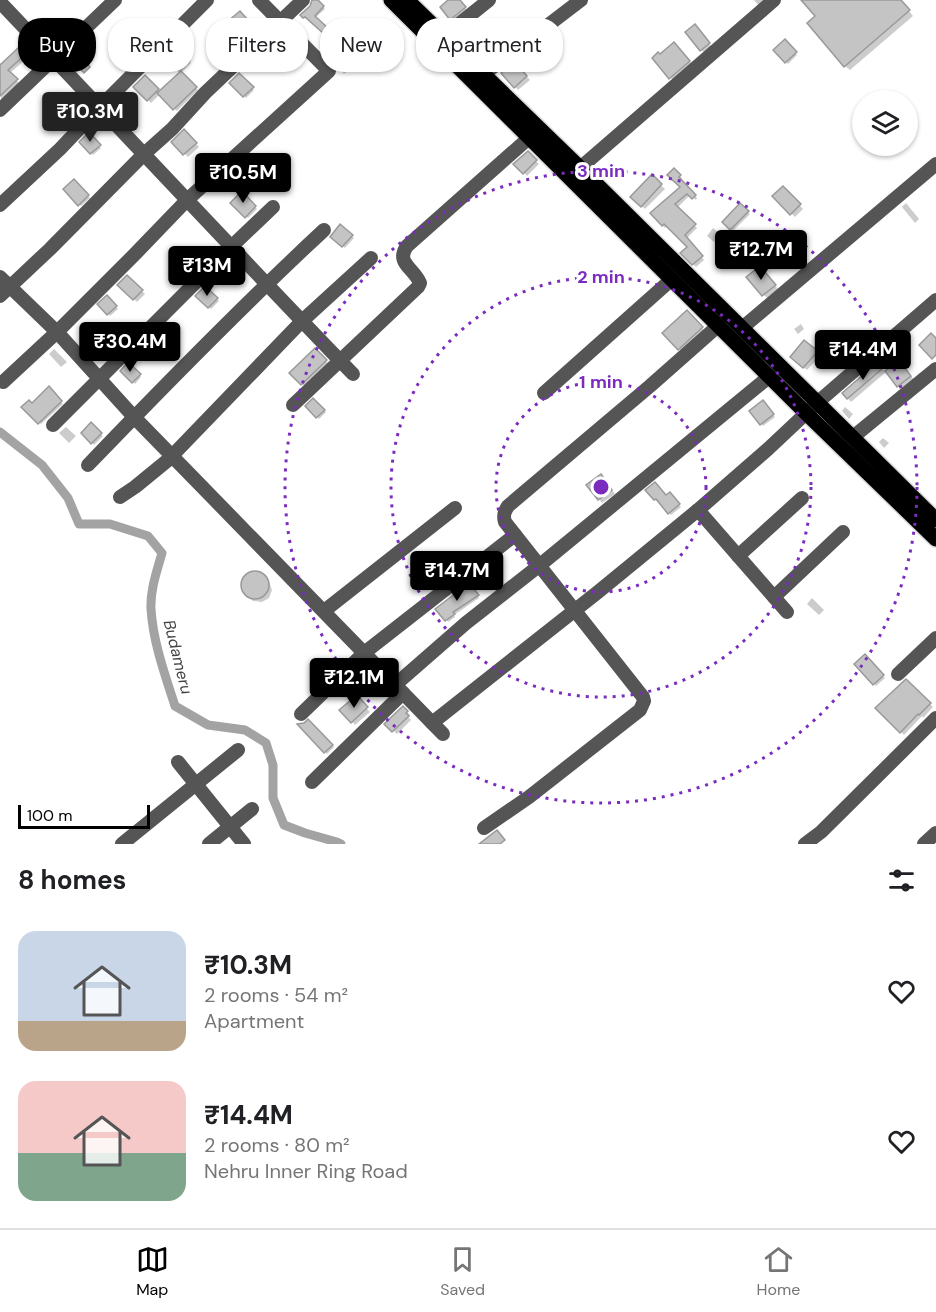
<!DOCTYPE html>
<meta charset="utf-8">
<style>
body{margin:0;font-family:"DM Sans",sans-serif;background:#f6f6f6;color:#202124;height:100vh;display:flex;flex-direction:column;font-size:22px;white-space:nowrap}
*{box-sizing:border-box;margin:0}
p{font-size:20px;color:#757577}
.icon{flex:none;width:33px;height:33px;fill:none;stroke:currentColor;stroke-width:2;stroke-linecap:round;stroke-linejoin:round}
.map{position:relative;height:844px;overflow:hidden}
.side{display:flex;flex-direction:column;background:#fff;flex:1}
.side>*{flex:none}
.banner{position:absolute;left:18px;top:18px;width:600px;height:54px;display:flex;gap:12px}
.tools{position:absolute;left:852px;top:90px;display:grid;gap:12px}
.tools a{display:grid;place-items:center;width:66px;height:66px;border-radius:50%;background:#fff;box-shadow:0 2px 4px #0004;font-size:30px}
.scale{position:absolute;left:18px;bottom:15px;width:132px;box-sizing:border-box;padding-left:6px;border:3px solid #000;border-top:0;font-size:16px;line-height:21px;white-space:nowrap;color:#000;-webkit-text-stroke:4px #fff;paint-order:stroke}
.price{position:absolute;translate:-50% -51px;padding:0 14px;border-radius:6px;background:#000;color:#fff;font-size:20px;line-height:39px;filter:drop-shadow(0 2px 3px #0008)}
.price::after{content:'';position:absolute;left:50%;top:36px;width:18px;height:14px;margin-left:-9px;background:inherit;clip-path:polygon(0 0,100% 0,50% 100%)}
.price.current{background:#222;color:#fff}
ul{padding:0;list-style:none}
li{display:flex;align-items:center;gap:18px;height:150px;padding:0 18px}
li span{display:grid;place-items:center;flex:none;width:168px;height:120px;border-radius:18px;color:#555}
li>.icon{margin-inline-start:auto}
span .icon{width:72px;height:72px;fill:#fffc;stroke-width:1}
li b{font-size:26px}
h2{display:flex;justify-content:space-between;align-items:center;height:72px;padding:0 18px;font-size:26px}
.pill{padding:0 21px;border-radius:24px;background:#fff;box-shadow:0 2px 4px #0004;font-size:21px;line-height:54px}
.pill.current{background:#000;color:#fff}
.tab-bar{display:flex;justify-content:space-around;align-items:center;height:84px;border-top:2px solid #e0e0e0;background:#fff;font-size:16px;color:#757577}
.tab-bar a{display:grid;justify-items:center;gap:3px}
.tab-bar .current{color:#000}
.map>svg:first-child{display:block}
</style>
<div class="map">
<svg width="936" height="844" viewBox="0 0 936 844">
<rect width="100%" height="100%" fill="#fff"/>
<g fill="#0003">
<path d="M313,0h4l8,9 -10,9 14,13 -3,4 -19,-18 -1,1 -4,-3 9,-8z"/>
<path d="M450,0h8l9,10 -14,11 -11,-14z"/>
<path d="M754,0h13l-7,7z"/>
<path d="M803,0h97l13,16 -63,54 -5,-4 -28,-50z"/>
<path d="M240,13l18,20 -10,9 -18,-21z"/>
<path d="M476,24l5,6 -6,5 9,10 -4,4 -15,-16z"/>
<path d="M695,26l16,20 -8,6 -16,-20z"/>
<path d="M785,41l12,14 -9,9 -13,-14z"/>
<path d="M674,44l18,20 -19,16 -19,-22 6,-2z"/>
<path d="M176,47l15,16 -9,9 -15,-17z"/>
<path d="M19,49l7,10 -16,14 9,10 -18,18 -1,-38 2,2z"/>
<path d="M343,57l9,10 -8,7 -8,-10z"/>
<path d="M515,64l15,16 -12,10 -15,-17z"/>
<path d="M181,73l17,17 -21,21 -17,-17 -9,9 -16,-16 10,-10 15,16z"/>
<path d="M239,75l15,15 -8,8 -15,-15z"/>
<path d="M184,131l15,16 -11,10 -15,-15z"/>
<path d="M89,134l12,14 -8,7 -12,-13z"/>
<path d="M528,153l11,11 -12,12 -12,-12z"/>
<path d="M674,170l8,9 -2,1 17,18 -1,2 -6,-5 -13,13 20,20 -10,10 17,22 -8,7 -14,-14 8,-6 -22,-22 -3,3 -13,-15 30,-26z"/>
<path d="M652,177l13,12 -20,20 -13,-12z"/>
<path d="M74,181l16,17 -9,8 -16,-17z"/>
<path d="M783,188l20,21 -8,8 -21,-21z"/>
<path d="M242,194l15,15 -9,9 -16,-15z"/>
<path d="M906,203l13,16 -4,4 -13,-16z"/>
<path d="M740,205l10,9 -17,17 -9,-9z"/>
<path d="M340,226l14,12 -9,10 -13,-12z"/>
<path d="M713,228l7,6 -6,8 -7,-6z"/>
<path d="M763,271l15,18 -11,9 -19,-21z"/>
<path d="M127,277l18,17 -8,8 -18,-17z"/>
<path d="M205,288l14,13 -8,8 -14,-13z"/>
<path d="M107,297l11,12 -8,7 -10,-12z"/>
<path d="M687,312l18,19 -23,21 -18,-19z"/>
<path d="M801,324l3,5 -6,5 -4,-5z"/>
<path d="M804,342l16,14 -13,14 -12,-10z"/>
<path d="M54,349l13,13 -6,5 -12,-13z"/>
<path d="M315,350l13,13 -24,23 -13,-13z"/>
<path d="M128,364l13,13 -6,7 -13,-13z"/>
<path d="M878,364l8,8 -35,30 -7,-8z"/>
<path d="M903,365l11,15 -13,9 -3,-3z"/>
<path d="M49,388l14,16 -22,20 -17,-17 8,-2z"/>
<path d="M313,400l13,12 -7,7 -12,-13z"/>
<path d="M762,402l13,15 -12,9 -12,-15z"/>
<path d="M845,407l8,7 -4,5 -7,-8z"/>
<path d="M91,424l12,12 -9,9 -11,-12z"/>
<path d="M66,427l10,9 -7,7 -10,-10z"/>
<path d="M883,438l6,5 -5,5 -5,-6z"/>
<path d="M604,479l11,15 -13,9 -14,-18z"/>
<path d="M647,490l19,7 4,-3 11,13 -10,8 -13,-15 -1,1z"/>
<path d="M254,573l8,2 7,7 3,8 -3,8 -7,4 -9,-1 -4,-3 -4,-4 -3,-8 2,-7 6,-5z"/>
<path d="M469,585l10,13 -25,17 1,2 -7,5 -10,-13z"/>
<path d="M812,598l12,12 -5,5 -12,-11z"/>
<path d="M865,656l20,22 -9,8 -20,-22z"/>
<path d="M906,681l27,26 -10,11 -1,-2 -18,19 -27,-27z"/>
<path d="M356,697l14,15 -15,13 -13,-15z"/>
<path d="M403,708l7,7 -2,2 3,3 -14,14 -10,-10z"/>
<path d="M308,721l26,26 -7,7 -27,-29z"/>
</g>
<g fill="none" stroke-linecap="round" stroke-linejoin="round">
<path stroke="#a3a3a3" stroke-width="9" d="M0,432l42,33 26,33 11,26h31l38,12 14,17c-5,18 -12,37 -11,56 2,33 14,66 24,97l33,19 37,5 21,13 7,22v33l11,27 21,8 32,9 4,2"/>
</g>
<g fill="#c4c4c4" stroke="#999" stroke-width="1.5">
<path d="M312,0h6l6,6 -9,10 14,13 -5,5 -19,-17 -2,1 -3,-3 10,-9z"/>
<path d="M448,0h12l6,7 -16,13 -10,-13z"/>
<path d="M801,0h100l9,10 -66,57 -37,-44 8,-7z"/>
<path d="M240,11l16,18 -13,10 -15,-18z"/>
<path d="M476,22l4,5 -6,6 9,10 -6,6 -14,-17z"/>
<path d="M695,24l15,19 -10,8 -15,-19z"/>
<path d="M785,39l12,13 -12,11 -12,-13z"/>
<path d="M674,42l16,19 -21,18 -17,-21 6,-6 2,2z"/>
<path d="M176,45l14,16 -11,10 -14,-16z"/>
<path d="M19,47l6,8 -17,15 10,9 -18,17v-31z"/>
<path d="M75,50l15,17 -6,6 -15,-16z"/>
<path d="M515,62l12,14 -13,12 -13,-15z"/>
<path d="M181,71l16,16 -24,23 -16,-17z"/>
<path d="M239,73l15,14 -11,10 -14,-14z"/>
<path d="M145,75l14,14 -12,12 -14,-14z"/>
<path d="M184,129l13,14 -14,12 -12,-13z"/>
<path d="M89,132l12,13 -11,9 -11,-12z"/>
<path d="M528,151l9,9 -14,14 -10,-10z"/>
<path d="M674,168l7,7 -2,2 17,18 -4,4 -5,-5 -12,10 21,20 -11,11 18,21 -11,9 -12,-12 7,-6 -23,-23 -2,2 -12,-13 30,-26 -13,-12z"/>
<path d="M652,174l10,10 -21,23 -11,-10z"/>
<path d="M74,179l15,16 -11,11 -15,-17z"/>
<path d="M783,186l18,18 -11,11 -18,-19z"/>
<path d="M242,191l14,15 -11,12 -15,-15z"/>
<path d="M740,203l9,8 -19,19 -8,-8z"/>
<path d="M340,224l13,11 -11,12 -12,-10z"/>
<path d="M760,266l16,19 -14,11 -16,-19z"/>
<path d="M127,275l16,15 -10,10 -16,-15z"/>
<path d="M205,286l13,12 -10,10 -13,-12z"/>
<path d="M107,295l10,11 -10,9 -10,-11z"/>
<path d="M687,310l16,17 -25,23 -16,-17z"/>
<path d="M931,333l5,5v17l-4,4 -13,-14z"/>
<path d="M804,340l14,11 -15,17 -13,-11z"/>
<path d="M315,348l12,12 -26,25 -12,-12z"/>
<path d="M899,360l12,16 -14,11 -12,-16z"/>
<path d="M128,362l13,12 -9,9 -12,-12z"/>
<path d="M878,362l5,6 -36,31 -5,-6z"/>
<path d="M49,386l13,15 -24,23 -17,-17 8,-7 3,3z"/>
<path d="M313,398l12,12 -9,8 -11,-12z"/>
<path d="M763,400l11,14 -14,11 -11,-14z"/>
<path d="M91,422l11,11 -11,11 -10,-11z"/>
<path d="M601,474l11,16 -14,10 -12,-15z"/>
<path d="M655,482l11,13 4,-3 10,12 -12,10 -12,-15 -2,1 -9,-10z"/>
<circle cx="255" cy="585" r="14"/>
<path d="M469,583l10,12 -26,17 2,2 -10,7 -10,-12z"/>
<path d="M865,654l19,21 -11,10 -19,-21z"/>
<path d="M906,679l25,24 -12,12 -1,-1 -18,19 -25,-25z"/>
<path d="M357,695l11,12 -17,16 -12,-13z"/>
<path d="M403,706l5,5 -2,2 3,3 -17,16 -8,-8z"/>
<path d="M308,719l25,26 -9,8 -27,-29 7,-1z"/>
<path d="M497,830l8,10 -5,4h-21z"/>
</g>
<g fill="none" stroke-linecap="round" stroke-linejoin="round">
<g stroke="#dbdbdb" stroke-width="18">
<g id="major">
<path d="M391,0l415,413 130,126"/>
<path d="M407,0l173,168 356,352"/>
</g>
</g>
<g stroke="#555" stroke-width="14">
<path d="M0,2c118,124 234,249 353,372"/>
<path d="M444,36l45,-36"/>
<path d="M484,74l97,-74"/>
<path d="M0,110l115,-110"/>
<path d="M580,168l194,-168"/>
<path d="M0,205l60,-56 40,-42 107,-107"/>
<path d="M0,277l57,55 77,85 309,317"/>
<path d="M0,296l50,-47 94,-95 28,-25 33,-36 98,-93"/>
<path d="M742,328l194,-164"/>
<path d="M3,382l54,-50 79,-79 51,-53 142,-129 -70,-71"/>
<path d="M544,393l128,-114"/>
<path d="M293,405l125,-118 2,-4c-6,-15 -25,-20 -13,-37l123,-109"/>
<path d="M53,425l178,-178 42,-40"/>
<path d="M853,437l83,-68"/>
<path d="M88,465c77,-80 155,-160 236,-235"/>
<path d="M120,497l15,-10 33,-27 134,-139 69,-63"/>
<path d="M698,510l89,102"/>
<path d="M738,556l64,-58"/>
<path d="M774,597l69,-65"/>
<path d="M324,611l131,-103"/>
<path d="M898,674l38,-36"/>
<path d="M395,685l71,-62 74,-58 230,-189"/>
<path d="M301,714l63,-61 151,-118"/>
<path d="M432,723l166,-131 100,-82 70,-61 50,-47 118,-102"/>
<path d="M178,762l66,82"/>
<path d="M312,782l91,-89"/>
<path d="M484,828l45,-31 111,-87 4,-9 -1,-4 -138,-175c-2,-6 -1,-10 3,-16l142,-120 69,-61"/>
<path d="M122,844l116,-94"/>
<path d="M209,844l43,-35"/>
<path d="M805,844l16,-12 115,-114"/>
<path d="M924,844l12,-11"/>
</g>
<use href="#major" stroke="#000" stroke-width="15"/>
</g>
<g fill="none" stroke="#7b2cbf" stroke-width="3" stroke-dasharray="3 6">
<circle cx="601" cy="487" r="105"/>
<circle cx="601" cy="487" r="210"/>
<circle cx="601" cy="487" r="316"/>
</g>
<g text-anchor="middle" dominant-baseline="central" stroke-width="6" stroke-linejoin="round" paint-order="stroke">
<g font-size="16" font-style="italic" fill="#444" stroke="#fff">
<text transform="translate(178 657) rotate(76)">Budameru</text>
</g>
</g>
<circle cx="601" cy="487" r="9" fill="#7b2cbf" stroke="#fff" stroke-width="3"/>
<g font-size="18" text-anchor="middle" font-weight="bold" fill="#7b2cbf" stroke="#fff" stroke-width="6" stroke-linejoin="round" paint-order="stroke">
<text x="601" y="177">3 min</text>
<text x="601" y="283">2 min</text>
<text x="601" y="388">1 min</text>
</g>
</svg>
<div class="tools">
<a><svg class="icon" aria-label="layers" viewBox="0 0 24 24"><path d="M12 4l9 5-9 5-9-5zM3 14l9 5 9-5"/></svg></a>
</div>
<div class="scale">100 m</div>
<b class="price current" style="left:90px;top:143px">₹10.3M</b>
<b class="price" style="left:243px;top:204px">₹10.5M</b>
<b class="price" style="left:761px;top:281px">₹12.7M</b>
<b class="price" style="left:207px;top:297px">₹13M</b>
<b class="price" style="left:130px;top:373px">₹30.4M</b>
<b class="price" style="left:863px;top:381px">₹14.4M</b>
<b class="price" style="left:457px;top:602px">₹14.7M</b>
<b class="price" style="left:354px;top:709px">₹12.1M</b>
<div class="banner">
<a class="pill current">Buy</a>
<a class="pill">Rent</a>
<a class="pill">Filters</a>
<a class="pill">New</a>
<a class="pill">Apartment</a>
</div>
</div>
<section class="side">
<h2>8 homes<svg class="icon" aria-label="filters" viewBox="0 0 24 24"><path d="M4 7h16M4 17h16"/><circle cx="9" cy="7" r="2"/><circle cx="15" cy="17" r="2"/></svg></h2>
<ul>
<li><span style="background:linear-gradient(#c9d6e8 75%,#b9a48a 0)"><svg class="icon" aria-label="home" viewBox="0 0 24 24"><path d="M3 11l9-7 9 7M6 9v11h12V9"/></svg></span><div><b>₹10.3M</b><p>2 rooms · 54 m²</p><p>Apartment</p></div><svg class="icon" aria-label="heart" viewBox="0 0 24 24"><path d="M12 20l-8-8c-3-5 5-10 8-4 3-6 11-1 8 4z"/></svg></li>
<li><span style="background:linear-gradient(#f6c9c9 60%,#7fa58c 0)"><svg class="icon" aria-label="home" viewBox="0 0 24 24"><path d="M3 11l9-7 9 7M6 9v11h12V9"/></svg></span><div><b>₹14.4M</b><p>2 rooms · 80 m²</p><p>Nehru Inner Ring Road</p></div><svg class="icon" aria-label="heart" viewBox="0 0 24 24"><path d="M12 20l-8-8c-3-5 5-10 8-4 3-6 11-1 8 4z"/></svg></li>
</ul>
</section>
<nav class="tab-bar">
<a class="current"><svg class="icon" aria-label="map" viewBox="0 0 24 24"><path d="M3 6l6-2 6 2 6-2v14l-6 2-6-2-6 2zM9 4v14M15 6v14"/></svg>Map</a>
<a><svg class="icon" aria-label="saved" viewBox="0 0 24 24"><path d="M7 4h10v16l-5-4-5 4z"/></svg>Saved</a>
<a><svg class="icon" aria-label="home" viewBox="0 0 24 24"><path d="M3 11l9-7 9 7M6 9v11h12V9"/></svg>Home</a>
</nav>
